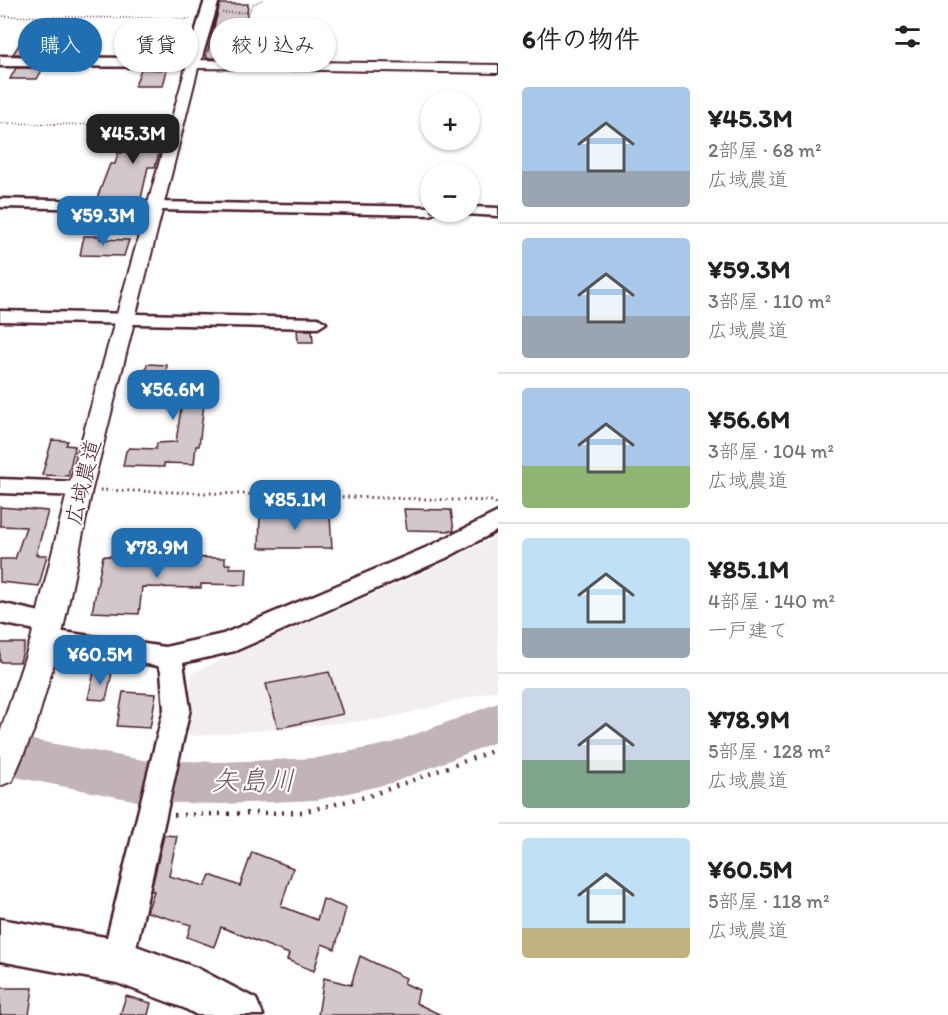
<!DOCTYPE html>
<html lang="ja">
<meta charset="utf-8">
<style>
body{margin:0;font-family:Itim,"Klee One",sans-serif;background:#f6f6f6;color:#202124;height:100vh;display:flex;flex-direction:column;font-size:22px;white-space:nowrap}
*{box-sizing:border-box;margin:0}
p{font-size:20px;color:#757577}
.icon{flex:none;width:33px;height:33px;fill:none;stroke:currentColor;stroke-width:2;stroke-linecap:round;stroke-linejoin:round}
.map{position:relative;flex:1;overflow:hidden}
.panel{display:flex;flex-direction:column;background:#fff;width:450px}
.panel>*{flex:none}
.banner{position:absolute;left:18px;top:18px;width:390px;height:54px;display:flex;gap:12px}
.tools{position:absolute;left:420px;top:90px;display:grid;gap:12px}
.tools a{display:grid;place-items:center;width:60px;height:60px;border-radius:50%;background:#fff;box-shadow:0 2px 4px #0004;font-size:30px}
.price{position:absolute;translate:-50% -51px;padding:0 14px;border-radius:12px;background:#1f6fb2;color:#fff;font-size:20px;line-height:39px;filter:drop-shadow(0 2px 3px #0008)}
.price::after{content:'';position:absolute;left:50%;top:36px;width:18px;height:14px;margin-left:-9px;background:inherit;clip-path:polygon(0 0,100% 0,50% 100%)}
.price.selected{background:#222;color:#fff}
ul{padding:0;list-style:none}
li{display:flex;align-items:center;gap:18px;height:150px;padding:0 24px}
li+li{border-top:2px solid #e0e0e0}
li span{display:grid;place-items:center;flex:none;width:168px;height:120px;border-radius:6px;color:#555}
li>.icon{margin-inline-start:auto}
span .icon{width:72px;height:72px;fill:#fffc;stroke-width:1}
li b{font-size:26px}
h2{display:flex;justify-content:space-between;align-items:center;height:72px;padding:0 24px;font-size:26px}
.tag{padding:0 21px;border-radius:27px;background:#fff;box-shadow:0 2px 4px #0004;font-size:21px;line-height:54px}
.tag.selected{background:#1f6fb2;color:#fff}
main{display:flex;flex:1;min-height:0}
.map>svg:first-child{display:block}
</style>
<main>
<div class="map">
<svg width="498" height="1015" viewBox="0 0 498 1015">
<rect width="100%" height="100%" fill="#fff"/>
<filter id="ink" filterUnits="userSpaceOnUse"><feTurbulence type="fractalNoise" baseFrequency=".0167" numOctaves="2"/><feDisplacementMap in="SourceGraphic" scale="12" xChannelSelector="R" yChannelSelector="G"/><feConvolveMatrix kernelMatrix="1 2 1 2 8 2 1 2 1" color-interpolation-filters="sRGB"/></filter>
<g filter="url(#ink)">
<path fill="#f2eeef" d="M498,536v154l-114,29 -186,17 -14,-1 8,-62 235,-102z"/>
<g fill="none" stroke-linecap="round" stroke-linejoin="round">
<path fill="#c1b3b6" fill-rule="evenodd" d="M498,703v38l-106,42 -75,17 -96,4 -78,-2 -143,-28v-40l143,26 78,2 96,-4 75,-15z"/>
</g>
<g fill="#d2c7cb" stroke="#4a1f2b" stroke-width="1.5">
<path d="M220,4h28l-2,19h4v30l-22,-1 -1,6h-21z"/>
<path d="M24,41l34,1 -7,13 -38,-1 7,-11z"/>
<path d="M16,68h27l-6,11h-27z"/>
<path d="M141,69l26,1 -4,16h-28z"/>
<path d="M137,128h20l3,1 -1,3h6l-10,35h-7l-7,32 -44,-1 13,-34h5l3,-11h4l7,-19h4z"/>
<path d="M84,236h17l-1,3 29,1 -5,16 -44,-1z"/>
<path d="M297,330h15l1,12h-15z"/>
<path d="M147,364l20,1 -2,13 42,1 -8,67h-3l-2,18 -30,-1v4l-41,-1 3,-15 3,-3 27,1 1,-6 19,-1 7,-48 -42,-3z"/>
<path d="M52,440l16,1 -2,4 9,1 -7,30 -26,-1z"/>
<path d="M0,507l48,4 -12,44h11l-8,31 -39,-4v-23h15l11,-32 -26,-1z"/>
<path d="M404,509l47,1 3,21 -47,-1z"/>
<path d="M260,513l70,3 2,32h-73z"/>
<path d="M103,556l122,2v6h5v4h17l-1,17 -45,-1v4l-59,-1 -3,27 -47,-2z"/>
<path d="M0,643h25l-5,19h-20z"/>
<path d="M94,672l18,1 -6,27 -18,-1z"/>
<path d="M329,672l14,42 -65,14 -12,-44z"/>
<path d="M123,692l33,2 -6,34 -33,-2z"/>
<path d="M164,835l13,1 -8,40 36,10 5,-11 30,11 12,-34 41,16 -12,38 36,14 6,-21 23,9 -11,41 -13,-5 -8,27 -27,-11 2,-6 -68,-27 -7,20 -27,-10 4,-12 -44,-13 7,-21h-3z"/>
<path d="M360,956l46,22 -2,5 15,7 -3,13 25,12h-123l6,-37 27,7z"/>
<path d="M0,988h33l-4,27h-29z"/>
<path d="M126,996l25,7 -3,12h-28z"/>
</g>
<g fill="none" stroke-linecap="round" stroke-linejoin="round">
<g stroke="#4a1f2b" stroke-width="5">
<g id="minor">
<path d="M0,199l430,8v5h6l-6,3 -430,-8z"/>
<path d="M470,207l28,1v8l-33,-2 -1,-2h6z"/>
<path d="M0,311l318,7 8,5 -8,5 -318,-7z"/>
<path d="M0,479l80,3 7,2 3,5 -3,5 -7,2 -80,-3z"/>
<path d="M498,512v18l-52,28 -211,93 -52,12 7,46 -57,252 -5,11 -11,5 -11,-5 -5,-11 63,-252 -3,-38 -3,-5 -121,-20 -3,-7 7,-8 -41,-8v-20l58,13 4,7 -5,8 108,16 58,-13 207,-88z"/>
</g>
</g>
<g stroke="#4a1f2b" stroke-width="4">
<path id="tertiary" d="M193,60l305,5v8l-300,-5 -106,421 -31,150 -25,86 -24,56 -12,5v-53l31,-94 37,-150 119,-425z"/>
</g>
<g stroke="#4a1f2b" stroke-width="5">
<path id="secondary" d="M0,919l117,20 80,29 59,31 7,16h-66l-13,-7 -67,-25 -117,-22z"/>
</g>
<g stroke="#4a1f2b" stroke-width="5">
<path id="primary" d="M205,0h14l-20,67 -199,-1v-10l187,3z"/>
</g>
<g stroke="#4a1f2b" stroke-width="1.5" stroke-dasharray="1 2" stroke-linecap="butt">
<path d="M222,13l27,-1 4,-8 9,-4"/>
<path d="M0,16l190,3"/>
<path d="M0,123l160,3"/>
</g>
<path stroke="#4a1f2b" stroke-width="3" stroke-dasharray="1.5 4" stroke-linecap="butt" d="M100,490l393,11 4,3"/>
<path stroke="#4a1f2b" stroke-width="4.5" stroke-dasharray="2 7" stroke-linecap="butt" d="M174,815l128,-3 67,-16 129,-47"/>
<use href="#minor" fill="#fff" fill-rule="evenodd"/>
<use href="#tertiary" fill="#fff" fill-rule="evenodd"/>
<use href="#secondary" fill="#fff" fill-rule="evenodd"/>
<use href="#primary" fill="#fff" fill-rule="evenodd"/>
</g>
</g>
<g text-anchor="middle" dominant-baseline="central" stroke-width="4.5" stroke-linejoin="round" paint-order="stroke">
<g font-size="22" fill="#4a1f2b" stroke="#fff">
<text transform="translate(83 482) rotate(-76)">広域農道</text>
</g>
<g font-size="28" font-style="italic" fill="#74535c" stroke="#fff">
<text x="253" y="780">矢島川</text>
</g>
</g>
</svg>
<div class="tools">
<a>+</a>
<a>−</a>
</div>
<b class="price selected" style="left:133px;top:165px">¥45.3M</b>
<b class="price" style="left:103px;top:247px">¥59.3M</b>
<b class="price" style="left:173px;top:421px">¥56.6M</b>
<b class="price" style="left:295px;top:531px">¥85.1M</b>
<b class="price" style="left:157px;top:579px">¥78.9M</b>
<b class="price" style="left:100px;top:686px">¥60.5M</b>
<div class="banner">
<a class="tag selected">購入</a>
<a class="tag">賃貸</a>
<a class="tag">絞り込み</a>
</div>
</div>
<section class="panel">
<h2>6件の物件<svg class="icon" aria-label="filters" viewBox="0 0 24 24"><path d="M4 7h16M4 17h16"/><circle cx="9" cy="7" r="2"/><circle cx="15" cy="17" r="2"/></svg></h2>
<ul>
<li><span style="background:linear-gradient(#a9c7e8 70%,#9aa5b1 0)"><svg class="icon" aria-label="home" viewBox="0 0 24 24"><path d="M3 11l9-7 9 7M6 9v11h12V9"/></svg></span><div><b>¥45.3M</b><p>2部屋 · 68 m²</p><p>広域農道</p></div></li>
<li><span style="background:linear-gradient(#a9c7e8 65%,#9aa5b1 0)"><svg class="icon" aria-label="home" viewBox="0 0 24 24"><path d="M3 11l9-7 9 7M6 9v11h12V9"/></svg></span><div><b>¥59.3M</b><p>3部屋 · 110 m²</p><p>広域農道</p></div></li>
<li><span style="background:linear-gradient(#a9c7e8 65%,#8fb573 0)"><svg class="icon" aria-label="home" viewBox="0 0 24 24"><path d="M3 11l9-7 9 7M6 9v11h12V9"/></svg></span><div><b>¥56.6M</b><p>3部屋 · 104 m²</p><p>広域農道</p></div></li>
<li><span style="background:linear-gradient(#bfe0f5 75%,#9aa5b1 0)"><svg class="icon" aria-label="home" viewBox="0 0 24 24"><path d="M3 11l9-7 9 7M6 9v11h12V9"/></svg></span><div><b>¥85.1M</b><p>4部屋 · 140 m²</p><p>一戸建て</p></div></li>
<li><span style="background:linear-gradient(#c9d6e8 60%,#7fa58c 0)"><svg class="icon" aria-label="home" viewBox="0 0 24 24"><path d="M3 11l9-7 9 7M6 9v11h12V9"/></svg></span><div><b>¥78.9M</b><p>5部屋 · 128 m²</p><p>広域農道</p></div></li>
<li><span style="background:linear-gradient(#bfe0f5 75%,#c2b280 0)"><svg class="icon" aria-label="home" viewBox="0 0 24 24"><path d="M3 11l9-7 9 7M6 9v11h12V9"/></svg></span><div><b>¥60.5M</b><p>5部屋 · 118 m²</p><p>広域農道</p></div></li>
</ul>
</section>
</main>
